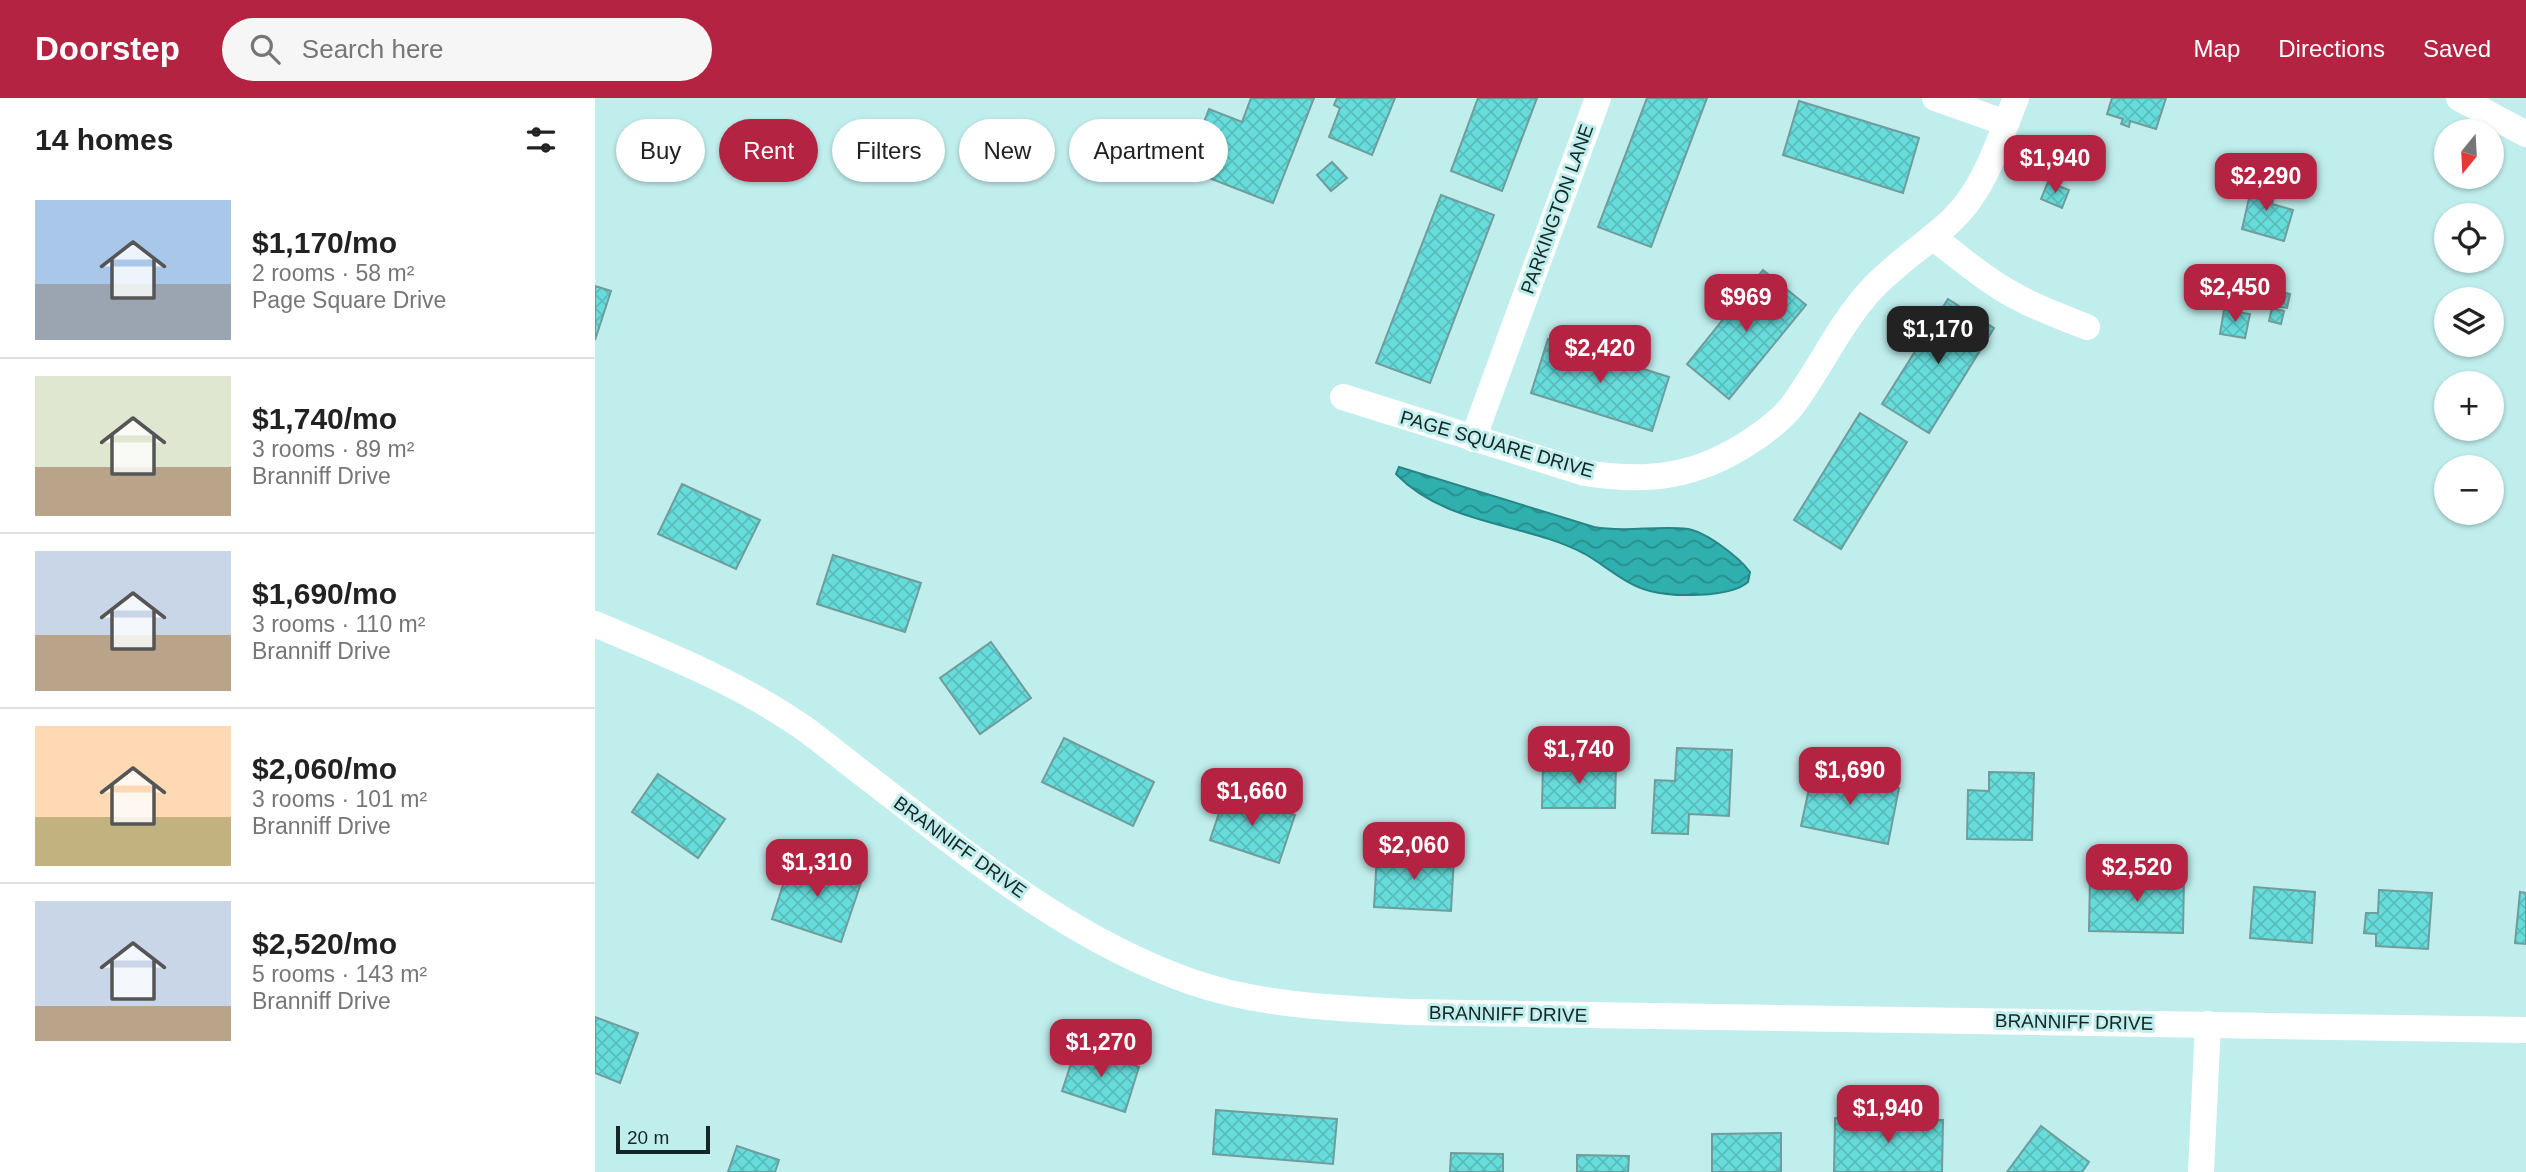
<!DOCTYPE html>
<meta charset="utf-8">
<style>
body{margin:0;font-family:Helvetica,sans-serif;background:#f6f6f6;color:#222;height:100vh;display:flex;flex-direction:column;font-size:26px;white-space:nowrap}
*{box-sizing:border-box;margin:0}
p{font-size:23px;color:#767676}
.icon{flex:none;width:38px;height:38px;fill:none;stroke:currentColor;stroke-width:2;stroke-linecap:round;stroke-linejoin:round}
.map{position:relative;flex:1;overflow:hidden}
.sheet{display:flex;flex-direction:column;background:#fff;width:595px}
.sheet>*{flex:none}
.top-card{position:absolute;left:21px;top:21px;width:665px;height:63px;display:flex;gap:14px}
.needle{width:46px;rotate:198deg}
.controls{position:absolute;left:1839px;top:21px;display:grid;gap:14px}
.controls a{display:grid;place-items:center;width:70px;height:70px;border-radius:50%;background:#fff;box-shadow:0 2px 5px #0004;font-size:35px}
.scale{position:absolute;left:21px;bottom:18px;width:94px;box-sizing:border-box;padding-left:7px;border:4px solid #142625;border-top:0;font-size:19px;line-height:24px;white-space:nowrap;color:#142625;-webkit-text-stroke:5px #c0eeed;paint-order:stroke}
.price{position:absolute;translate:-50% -60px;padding:0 16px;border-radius:14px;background:#b52343;color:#fff;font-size:23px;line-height:46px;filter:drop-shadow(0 2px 4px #0008)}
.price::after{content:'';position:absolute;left:50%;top:42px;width:21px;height:16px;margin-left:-10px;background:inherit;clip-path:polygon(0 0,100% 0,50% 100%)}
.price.on{background:#222;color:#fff}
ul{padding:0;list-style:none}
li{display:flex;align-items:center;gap:21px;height:175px;padding:0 35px}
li+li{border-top:2px solid #e0e0e0}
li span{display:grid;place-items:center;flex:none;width:196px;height:140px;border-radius:0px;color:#555}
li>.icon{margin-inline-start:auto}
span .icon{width:84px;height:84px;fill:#fffc;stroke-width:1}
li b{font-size:30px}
h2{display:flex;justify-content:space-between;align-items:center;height:84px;padding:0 35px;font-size:30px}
.tag{padding:0 24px;border-radius:32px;background:#fff;box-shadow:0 2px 5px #0004;font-size:24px;line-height:63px}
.tag.on{background:#b52343;color:#fff}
header{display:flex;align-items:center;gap:42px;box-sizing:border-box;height:98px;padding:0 35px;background:#b52343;color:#fff}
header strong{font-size:33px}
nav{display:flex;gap:38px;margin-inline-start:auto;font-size:24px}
.search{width:490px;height:63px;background:#f6f6f6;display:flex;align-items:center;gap:18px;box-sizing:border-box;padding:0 24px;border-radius:38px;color:#767676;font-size:26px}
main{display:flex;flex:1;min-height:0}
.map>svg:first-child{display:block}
</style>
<header>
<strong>Doorstep</strong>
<div class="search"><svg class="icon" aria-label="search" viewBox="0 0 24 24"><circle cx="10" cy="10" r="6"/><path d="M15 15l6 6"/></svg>Search here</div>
<nav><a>Map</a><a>Directions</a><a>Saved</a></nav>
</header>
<main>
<section class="sheet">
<h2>14 homes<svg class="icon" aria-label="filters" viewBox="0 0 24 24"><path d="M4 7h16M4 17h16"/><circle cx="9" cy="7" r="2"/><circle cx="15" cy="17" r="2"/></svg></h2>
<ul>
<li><span style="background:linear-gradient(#a9c7e8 60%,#9aa5b1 0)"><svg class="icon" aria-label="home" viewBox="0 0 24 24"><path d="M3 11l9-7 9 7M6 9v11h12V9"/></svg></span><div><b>$1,170/mo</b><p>2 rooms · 58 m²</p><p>Page Square Drive</p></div></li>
<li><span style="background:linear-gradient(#dfe7d0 65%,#b9a48a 0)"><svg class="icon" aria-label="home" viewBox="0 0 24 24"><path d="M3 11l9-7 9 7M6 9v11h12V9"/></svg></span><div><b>$1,740/mo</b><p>3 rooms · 89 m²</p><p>Branniff Drive</p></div></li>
<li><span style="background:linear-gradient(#c9d6e8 60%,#b9a48a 0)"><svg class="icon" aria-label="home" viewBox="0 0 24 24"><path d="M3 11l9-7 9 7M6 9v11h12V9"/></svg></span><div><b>$1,690/mo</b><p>3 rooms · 110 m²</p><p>Branniff Drive</p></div></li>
<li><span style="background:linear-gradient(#ffd9b3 65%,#c2b280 0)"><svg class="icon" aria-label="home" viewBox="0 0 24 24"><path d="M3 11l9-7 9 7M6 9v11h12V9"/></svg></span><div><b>$2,060/mo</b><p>3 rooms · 101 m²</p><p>Branniff Drive</p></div></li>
<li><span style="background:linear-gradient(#c9d6e8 75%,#b9a48a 0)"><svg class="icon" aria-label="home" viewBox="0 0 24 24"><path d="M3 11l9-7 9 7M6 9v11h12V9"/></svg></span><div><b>$2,520/mo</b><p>5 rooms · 143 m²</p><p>Branniff Drive</p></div></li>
</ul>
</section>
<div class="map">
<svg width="1931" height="1074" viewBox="0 0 1931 1074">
<defs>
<pattern id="water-waves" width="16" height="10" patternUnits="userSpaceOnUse" patternTransform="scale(1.75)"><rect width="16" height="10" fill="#2fafae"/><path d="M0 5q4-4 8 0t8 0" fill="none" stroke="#278e8d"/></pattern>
<pattern id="building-cross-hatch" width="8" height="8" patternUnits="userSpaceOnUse" patternTransform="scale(1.75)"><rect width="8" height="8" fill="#66dcdb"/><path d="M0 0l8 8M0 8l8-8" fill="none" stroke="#58bdbc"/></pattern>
</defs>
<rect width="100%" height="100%" fill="#c0eeed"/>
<path fill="url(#water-waves)" stroke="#278685" stroke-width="2" d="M804,369l195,60c31,6 63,-2 94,2 18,3 51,28 62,43l-2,10c-18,16 -76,15 -98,9 -24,-6 -44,-25 -65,-37 -60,-32 -139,-28 -189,-80z"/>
<g fill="url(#building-cross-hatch)" stroke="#709c9b" stroke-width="2">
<path d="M656,0h63l-41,105 -87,-34 23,-60 33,13z"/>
<path d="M742,0h58l-23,57 -43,-18 11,-29 -6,-3z"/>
<path d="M883,0h59l-35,93 -51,-20z"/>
<path d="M1052,0h60l-56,149 -53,-20z"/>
<path d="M1517,0h54l-10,31 -26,-8 -1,6 -8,-3 2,-5 -16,-5z"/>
<path d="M1204,3l120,37 -16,55 -120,-38z"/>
<path d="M737,64l15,16 -16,13 -14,-16z"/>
<path d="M1658,83l24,6 -5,17 21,6 -9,31 -42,-12z"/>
<path d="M1453,84l21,8 -7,18 -21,-9z"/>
<path d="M846,97l53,20 -64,168 -54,-20z"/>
<path d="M1168,172l43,35 -77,94 -42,-35z"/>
<path d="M0,188l16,5 -16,49z"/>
<path d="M1681,193l14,3 -3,14 -14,-2z"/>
<path d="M1353,201l46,29 -65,105 -47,-29z"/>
<path d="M1677,210l12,3 -3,13 -12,-3z"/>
<path d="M1629,212l26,4 -5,24 -25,-4z"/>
<path d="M953,241l121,38 -17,54 -121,-38z"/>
<path d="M1265,315l47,29 -66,107 -47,-29z"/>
<path d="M87,386l78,36 -24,49 -78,-35z"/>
<path d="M238,457l88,28 -16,49 -88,-28z"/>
<path d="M396,544l40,56 -51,36 -40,-56z"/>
<path d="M469,640l90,44 -21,44 -91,-44z"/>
<path d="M1082,650l55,2 -3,66 -40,-2 -1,20 -36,-1 3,-53 20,1z"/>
<path d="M948,665h73l-1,45h-73z"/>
<path d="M1218,672l86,18 -11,56 -87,-18z"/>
<path d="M1394,674l45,1 -2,67 -65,-1 1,-49 21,1z"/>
<path d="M63,676l67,45 -27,39 -66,-46z"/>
<path d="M631,694l69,23 -16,48 -69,-23z"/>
<path d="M782,756l77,3 -3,54 -77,-4z"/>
<path d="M197,759l70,23 -21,62 -69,-23z"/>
<path d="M1495,777l94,2 -1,56 -94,-2z"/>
<path d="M1659,789l61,5 -3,51 -62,-5z"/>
<path d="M1784,792l53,3 -4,56 -52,-3v-12l-12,-1 2,-20h12z"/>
<path d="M1925,794l6,1v51l-11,-1z"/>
<path d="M0,919l43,16 -18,50 -25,-10z"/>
<path d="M482,948l62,21 -14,45 -63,-21z"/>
<path d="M621,1012l121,9 -4,45 -120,-10z"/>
<path d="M1240,1020l108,2 -1,52h-108z"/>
<path d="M1446,1028l48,36 -7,10h-75z"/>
<path d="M1186,1035v39h-69v-38z"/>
<path d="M142,1048l42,14 -4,12h-47z"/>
<path d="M856,1055l52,1v18h-53z"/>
<path d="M982,1057l52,1 -1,16h-51z"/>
</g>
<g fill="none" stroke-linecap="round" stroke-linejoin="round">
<g stroke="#fff" stroke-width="26">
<path d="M1340,0l71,25"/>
<path d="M1864,0l67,36"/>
<path d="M1338,139c23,18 45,37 70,52 26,16 56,27 84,38"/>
<path d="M748,299l242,76c63,10 112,4 166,-32 15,-10 30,-21 41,-35 27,-36 46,-79 77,-114 25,-28 57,-47 84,-73 33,-32 46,-79 63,-121"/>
<path d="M878,341l125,-341"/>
<path d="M0,526c68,29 137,56 200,98 26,17 50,39 76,58 100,77 200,160 321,202 69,24 144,26 215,30l1119,18"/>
<path d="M1606,1074l7,-148"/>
</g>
</g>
<g text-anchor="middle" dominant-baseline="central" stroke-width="6" stroke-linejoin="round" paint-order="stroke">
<g font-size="19" fill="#142625" stroke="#c0eeed">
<text transform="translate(962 111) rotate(-70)">PARKINGTON LANE</text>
<text transform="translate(902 346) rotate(16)">PAGE SQUARE DRIVE</text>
<text transform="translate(365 749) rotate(36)">BRANNIFF DRIVE</text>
<text transform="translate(913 916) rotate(1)">BRANNIFF DRIVE</text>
<text transform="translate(1479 924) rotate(1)">BRANNIFF DRIVE</text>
</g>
</g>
</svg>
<div class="controls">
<a><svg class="needle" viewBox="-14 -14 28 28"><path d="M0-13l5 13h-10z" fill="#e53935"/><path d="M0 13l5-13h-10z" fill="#767676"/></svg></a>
<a><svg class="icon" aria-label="locate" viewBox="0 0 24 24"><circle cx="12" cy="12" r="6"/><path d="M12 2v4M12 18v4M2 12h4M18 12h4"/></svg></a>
<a><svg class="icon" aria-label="layers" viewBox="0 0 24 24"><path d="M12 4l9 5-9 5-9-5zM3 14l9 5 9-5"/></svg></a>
<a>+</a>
<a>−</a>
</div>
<div class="scale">20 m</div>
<b class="price" style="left:1460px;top:97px">$1,940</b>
<b class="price" style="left:1671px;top:115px">$2,290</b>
<b class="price" style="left:1640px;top:226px">$2,450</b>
<b class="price" style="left:1151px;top:236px">$969</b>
<b class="price on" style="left:1343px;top:268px">$1,170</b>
<b class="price" style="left:1005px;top:287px">$2,420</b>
<b class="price" style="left:984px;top:688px">$1,740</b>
<b class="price" style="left:1255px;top:709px">$1,690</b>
<b class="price" style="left:657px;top:730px">$1,660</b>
<b class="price" style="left:819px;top:784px">$2,060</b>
<b class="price" style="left:222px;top:801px">$1,310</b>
<b class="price" style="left:1542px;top:806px">$2,520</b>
<b class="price" style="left:506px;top:981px">$1,270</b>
<b class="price" style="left:1293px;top:1047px">$1,940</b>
<div class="top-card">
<a class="tag">Buy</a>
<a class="tag on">Rent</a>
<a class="tag">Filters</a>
<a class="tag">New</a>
<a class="tag">Apartment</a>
</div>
</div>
</main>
